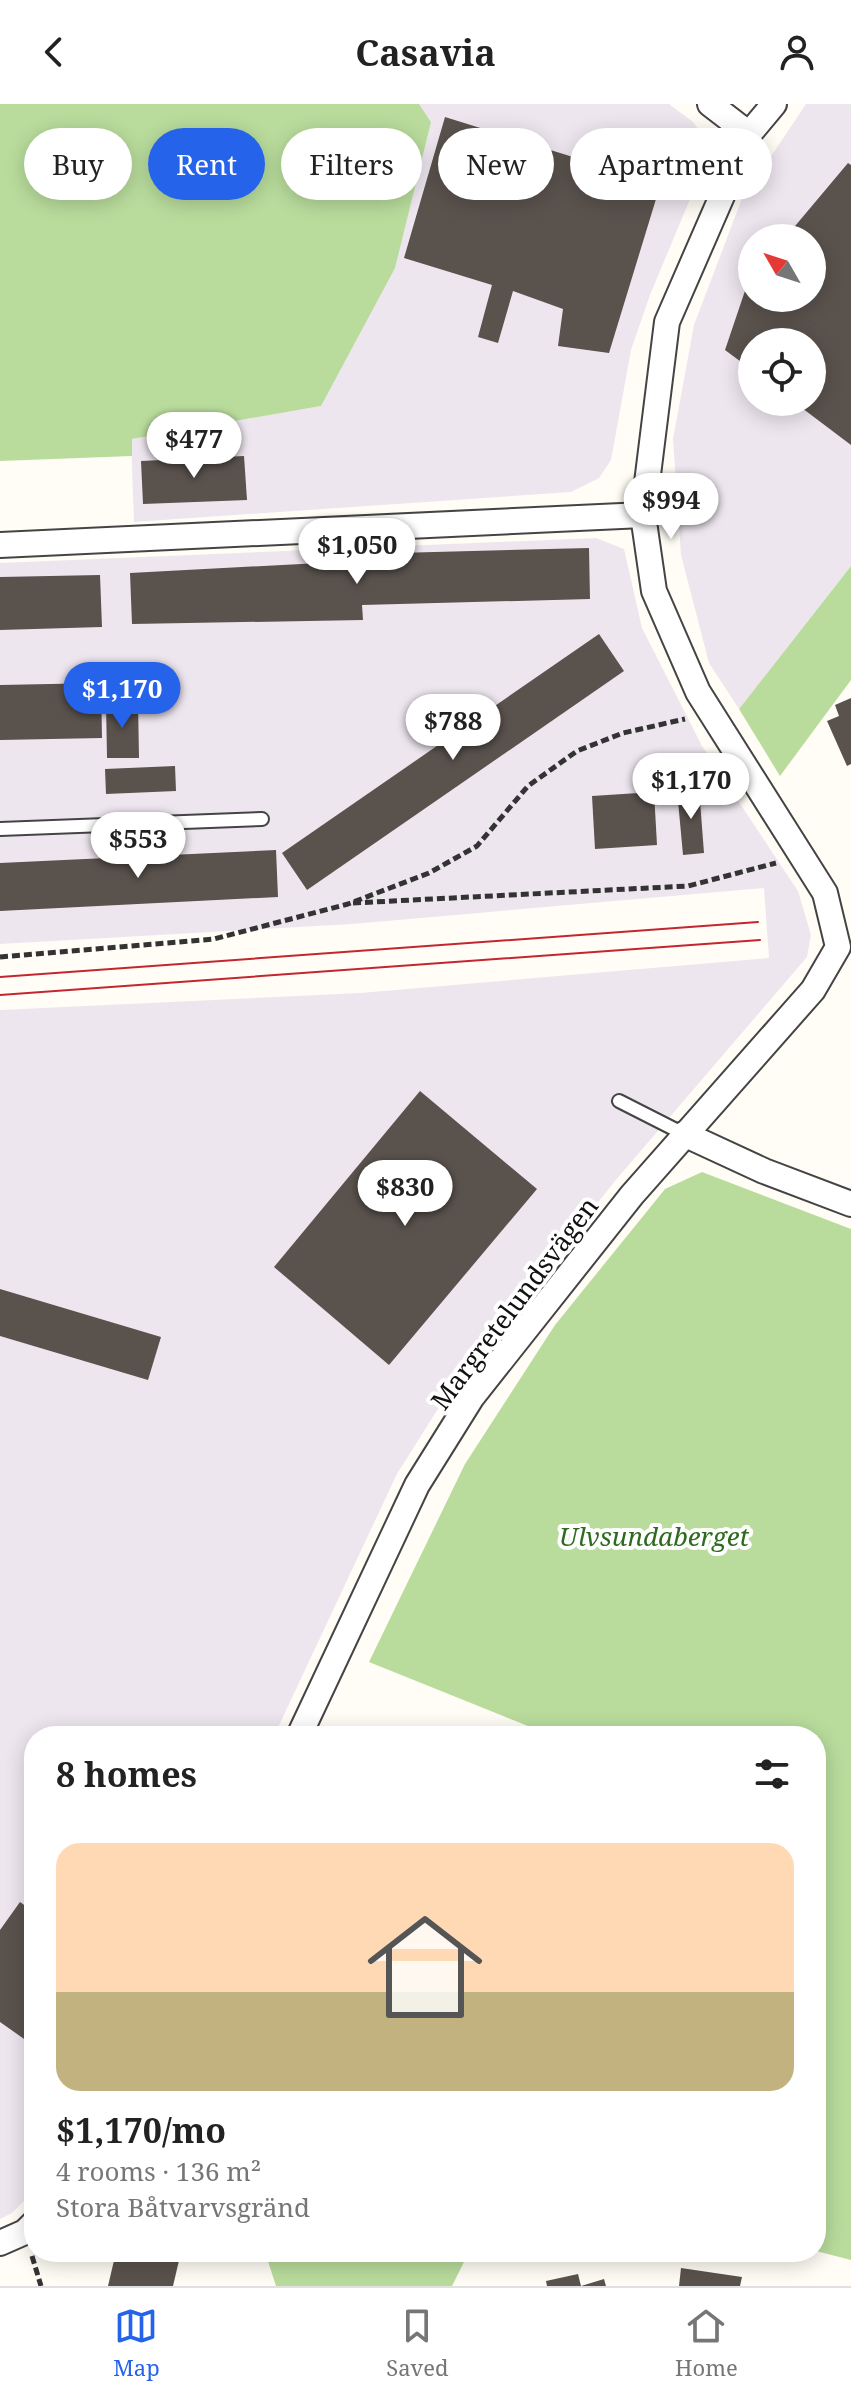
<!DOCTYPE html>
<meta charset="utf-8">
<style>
body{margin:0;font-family:"Noto Serif",serif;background:#f2f2f2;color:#222;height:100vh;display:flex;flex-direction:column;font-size:30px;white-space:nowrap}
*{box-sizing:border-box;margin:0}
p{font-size:26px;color:#767676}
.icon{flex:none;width:44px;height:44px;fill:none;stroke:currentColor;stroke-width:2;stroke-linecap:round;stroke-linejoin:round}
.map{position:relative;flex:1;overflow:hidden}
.drawer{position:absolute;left:24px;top:1622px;width:802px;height:536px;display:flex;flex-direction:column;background:#fff;border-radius:32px;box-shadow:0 4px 20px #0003}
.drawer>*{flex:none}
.guide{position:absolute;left:24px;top:24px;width:804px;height:72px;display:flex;gap:16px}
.needle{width:52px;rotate:309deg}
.fabs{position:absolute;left:738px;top:120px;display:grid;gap:16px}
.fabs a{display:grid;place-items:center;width:88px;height:88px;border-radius:50%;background:#fff;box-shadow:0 4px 20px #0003;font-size:40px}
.price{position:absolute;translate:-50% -68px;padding:0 18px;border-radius:28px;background:#fff;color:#222;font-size:26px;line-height:52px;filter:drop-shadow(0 2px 4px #0008)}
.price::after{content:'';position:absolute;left:50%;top:48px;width:24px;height:18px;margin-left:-12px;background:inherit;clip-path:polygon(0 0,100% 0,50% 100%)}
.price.selected{background:#2563eb;color:#fff}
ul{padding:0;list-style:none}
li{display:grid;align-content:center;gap:16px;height:424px;padding:0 32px}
li span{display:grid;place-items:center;height:248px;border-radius:24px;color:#555}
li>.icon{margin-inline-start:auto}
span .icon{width:144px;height:144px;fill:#fffc;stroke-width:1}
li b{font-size:34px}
h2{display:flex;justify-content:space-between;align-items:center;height:96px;padding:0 32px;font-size:34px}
.pill{padding:0 28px;border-radius:36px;background:#fff;box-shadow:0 4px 20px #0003;font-size:28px;line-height:72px}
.pill.selected{background:#2563eb;color:#fff}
header{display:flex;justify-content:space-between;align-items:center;height:104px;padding:0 32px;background:#fff;font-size:36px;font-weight:700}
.dock{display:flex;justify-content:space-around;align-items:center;height:112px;border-top:2px solid #e0e0e0;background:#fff;font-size:22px;color:#767676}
.dock a{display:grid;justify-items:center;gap:4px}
.dock .selected{color:#2563eb}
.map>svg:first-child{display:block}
</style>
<header><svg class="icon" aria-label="back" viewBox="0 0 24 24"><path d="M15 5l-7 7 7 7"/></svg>Casavia<svg class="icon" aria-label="person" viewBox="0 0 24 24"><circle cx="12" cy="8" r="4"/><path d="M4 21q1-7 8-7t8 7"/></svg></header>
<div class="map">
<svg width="851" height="2182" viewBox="0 0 851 2182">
<rect width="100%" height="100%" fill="#fffdf5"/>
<g fill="#eee6ef" fill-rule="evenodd">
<path d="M419,0h250l24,18 15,21v13l-58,139 -19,55 -20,110 -12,18 -28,14 -437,30 -3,-83 190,-33 110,-284z"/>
<path d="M806,0h45v462l-112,143 -30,-46 -28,-108 -8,-116 21,-114 47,-124zM752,134h60v60h-60zM752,238h60v60h-60z"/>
<path d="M596,434l28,11 18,79 60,118 96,145 13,44 -4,22 -192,224 -162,204 -56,89 -123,262h-240v455l-22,22 -12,6v-1209l360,-17 409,-35 -5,-70 -412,36 -352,20v-381z"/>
</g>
<g fill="#b9dc9c">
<path d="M0,0h419l12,18 -36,146 -74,138 -189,33v17l-132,5z"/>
<path d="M851,462v114l-71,96 -41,-67z"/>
<path d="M702,1068l149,57v1031l-35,-9v-515h-289l1,-10 -159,-64 96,-198 90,-139 110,-136z"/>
<path d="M265,2148h204l-17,34h-176z"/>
</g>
<g fill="#5a524d">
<path d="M445,13l160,50 29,-37 43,34 -17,22 -51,167 -51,-7 5,-37 -50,-18 -15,52 -20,-6 14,-52 -88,-27z"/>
<path d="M848,59l3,2v280l-57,-43h18v-60h-60v28l-27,-20 25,-74 2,22h60v-60h-27z"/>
<path d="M244,352l3,44 -104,4 -2,-43z"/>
<path d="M589,444l1,51 -228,6 1,15 -231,4 -2,-51 228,-12 1,-7z"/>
<path d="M100,471l2,52 -102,3v-53z"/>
<path d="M599,530l25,37 -317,219 -25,-37z"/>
<path d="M101,579l1,55 -102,2v-55z"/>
<path d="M851,594v66l-4,2 -20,-45 12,-5 -4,-11z"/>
<path d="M106,598h32l1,56h-32z"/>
<path d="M175,662l1,25 -70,3 -1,-25z"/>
<path d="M699,684l5,65 -21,2 -6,-65z"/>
<path d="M654,688l3,53 -62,4 -3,-53z"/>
<path d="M276,746l2,47 -278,14v-48z"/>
<path d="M420,987l117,98 -148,176 -115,-98z"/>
<path d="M0,1185l161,48 -13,43 -148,-44z"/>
<path d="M20,1798l14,10v118l-7,11 -27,-19v-92z"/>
<path d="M116,2148h65l-8,34h-65z"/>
<path d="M681,2164l61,9 -2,9h-61z"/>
<path d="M578,2170l3,12 23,-7 2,7h-59l-1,-5z"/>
</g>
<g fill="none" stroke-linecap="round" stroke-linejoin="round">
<g stroke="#444" stroke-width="16">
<g id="lane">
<path d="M0,725l262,-10"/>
<path d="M619,997l65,33"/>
</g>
</g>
<g stroke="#444" stroke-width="28">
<g id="street">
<path d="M710,0l39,30"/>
<path d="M0,441l643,-30"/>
<path d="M684,1030l80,37 87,33"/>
<path d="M299,1632l118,-251 55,-88 160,-202 181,-205 25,-43 -13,-54 -127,-201 -44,-101 -11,-76 24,-193 82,-188 25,-30"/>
<path d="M0,2139l25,-11 9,-9"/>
</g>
</g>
<g stroke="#333" stroke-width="5" stroke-dasharray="8 4" stroke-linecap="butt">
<path d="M353,799l335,-17 88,-23"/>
<path d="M0,853l214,-18 134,-35 81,-31 48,-27 51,-60 49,-35 46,-18 62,-14"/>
<path d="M32,2152l9,30"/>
</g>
<use href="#lane" stroke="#fff" stroke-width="12"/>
<use href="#street" stroke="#fff" stroke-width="24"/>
<g stroke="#c4262e" stroke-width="2">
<path d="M0,873l758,-55"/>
<path d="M0,891l760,-55"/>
</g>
</g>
<g text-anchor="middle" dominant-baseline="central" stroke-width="8" stroke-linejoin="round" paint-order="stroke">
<g font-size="26" fill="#111" stroke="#fff">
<text transform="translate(514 1199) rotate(-53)">Margretelundsvägen</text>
</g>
<g font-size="26" font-style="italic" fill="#2f6b1f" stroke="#fff">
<text x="654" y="1432">Ulvsundaberget</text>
</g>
</g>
</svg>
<div class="fabs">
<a><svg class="needle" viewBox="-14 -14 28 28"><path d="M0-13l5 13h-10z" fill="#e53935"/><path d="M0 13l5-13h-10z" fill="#767676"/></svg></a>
<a><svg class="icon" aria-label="locate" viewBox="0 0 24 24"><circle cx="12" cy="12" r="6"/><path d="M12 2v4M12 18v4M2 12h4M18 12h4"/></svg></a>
</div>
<b class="price" style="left:194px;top:376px">$477</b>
<b class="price" style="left:671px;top:437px">$994</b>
<b class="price" style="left:357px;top:482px">$1,050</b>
<b class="price selected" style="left:122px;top:626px">$1,170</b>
<b class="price" style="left:453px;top:658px">$788</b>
<b class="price" style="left:691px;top:717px">$1,170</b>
<b class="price" style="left:138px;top:776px">$553</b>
<b class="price" style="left:405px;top:1124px">$830</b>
<div class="guide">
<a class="pill">Buy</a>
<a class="pill selected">Rent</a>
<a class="pill">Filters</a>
<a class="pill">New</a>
<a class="pill">Apartment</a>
</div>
<section class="drawer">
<h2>8 homes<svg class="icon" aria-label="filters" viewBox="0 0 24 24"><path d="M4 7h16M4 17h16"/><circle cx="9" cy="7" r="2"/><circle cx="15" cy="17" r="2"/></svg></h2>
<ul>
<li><span style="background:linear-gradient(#ffd9b3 60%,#c2b280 0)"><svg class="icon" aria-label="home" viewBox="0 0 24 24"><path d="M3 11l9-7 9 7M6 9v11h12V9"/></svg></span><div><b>$1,170/mo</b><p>4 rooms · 136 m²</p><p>Stora Båtvarvsgränd</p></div></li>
</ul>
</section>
</div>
<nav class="dock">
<a class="selected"><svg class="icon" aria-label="map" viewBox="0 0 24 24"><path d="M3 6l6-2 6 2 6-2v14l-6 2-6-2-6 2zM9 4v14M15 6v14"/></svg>Map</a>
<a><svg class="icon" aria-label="saved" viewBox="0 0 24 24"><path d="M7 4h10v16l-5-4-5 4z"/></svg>Saved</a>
<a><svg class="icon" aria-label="home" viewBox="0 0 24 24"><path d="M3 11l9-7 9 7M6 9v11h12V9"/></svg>Home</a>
</nav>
